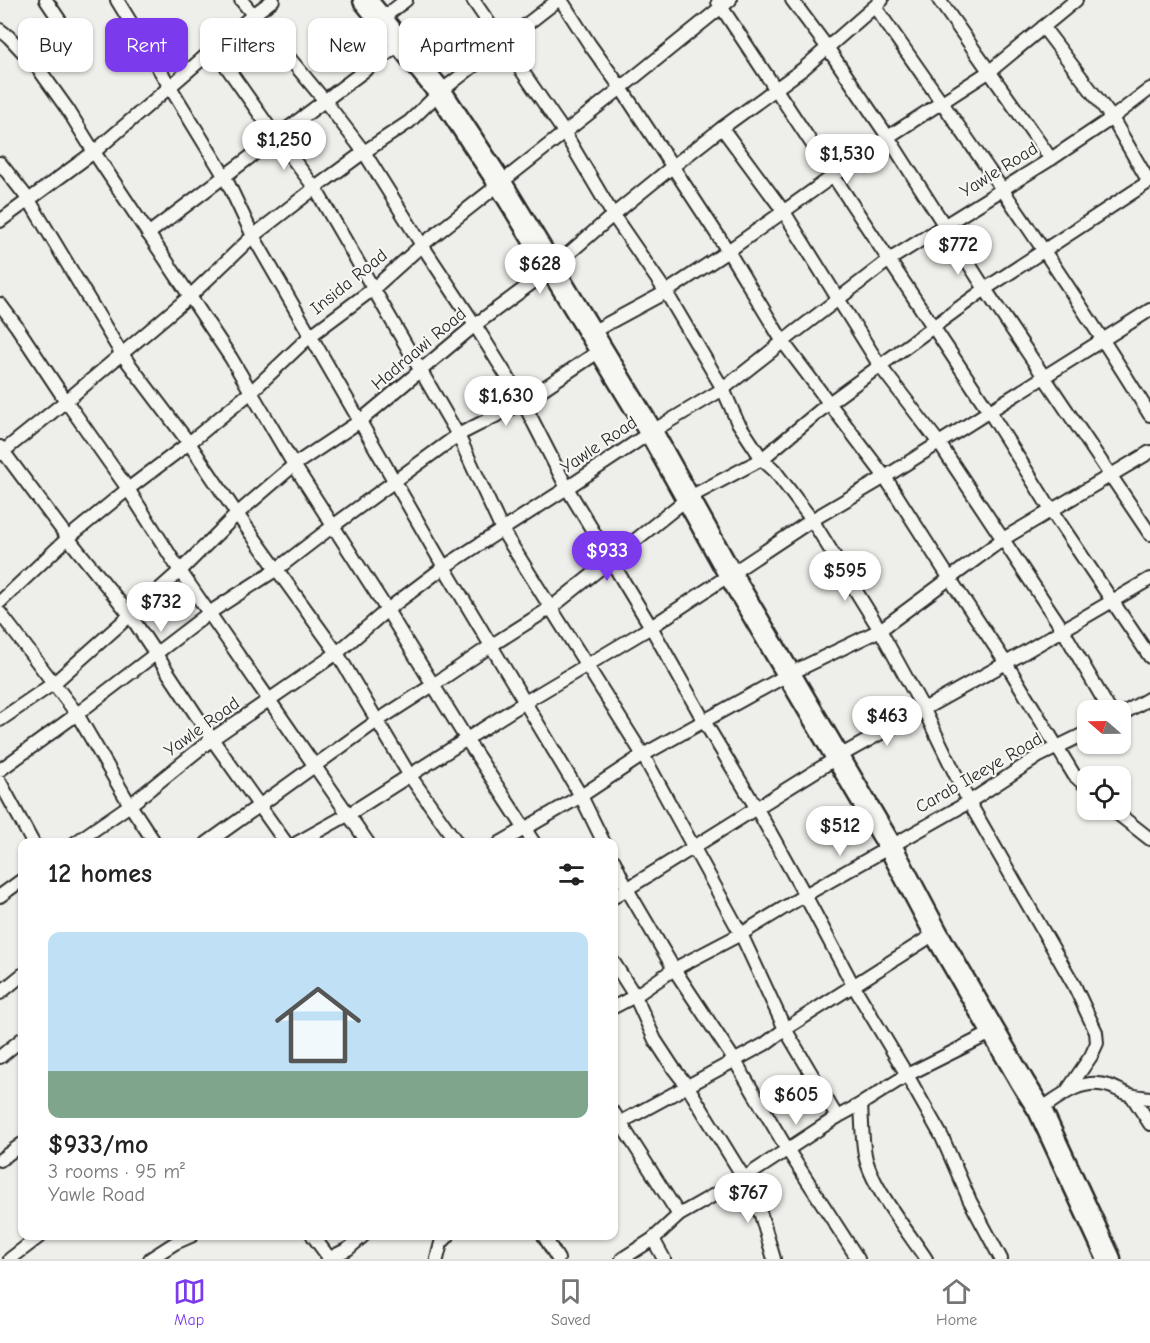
<!DOCTYPE html>
<meta charset="utf-8">
<style>
body{margin:0;font-family:"Comic Neue",sans-serif;background:#f6f6f6;color:#222;height:100vh;display:flex;flex-direction:column;font-size:22px;white-space:nowrap}
*{box-sizing:border-box;margin:0}
p{font-size:20px;color:#767676}
.icon{flex:none;width:33px;height:33px;fill:none;stroke:currentColor;stroke-width:2;stroke-linecap:round;stroke-linejoin:round}
.map{position:relative;flex:1;overflow:hidden}
.drawer{position:absolute;left:18px;top:838px;width:600px;height:402px;display:flex;flex-direction:column;background:#fff;border-radius:12px;box-shadow:0 2px 4px #0004}
.drawer>*{flex:none}
.hud{position:absolute;left:18px;top:18px;width:600px;height:54px;display:flex;gap:12px}
.needle{width:39px;rotate:290deg}
.fabs{position:absolute;left:1077px;top:700px;display:grid;gap:12px}
.fabs a{display:grid;place-items:center;width:54px;height:54px;border-radius:12px;background:#fff;box-shadow:0 2px 4px #0004;font-size:30px}
.price{position:absolute;translate:-50% -51px;padding:0 14px;border-radius:21px;background:#fff;color:#222;font-size:20px;line-height:39px;filter:drop-shadow(0 2px 3px #0008)}
.price::after{content:'';position:absolute;left:50%;top:36px;width:18px;height:14px;margin-left:-9px;background:inherit;clip-path:polygon(0 0,100% 0,50% 100%)}
.price.active{background:#7c3aed;color:#fff}
ul{padding:0;list-style:none}
li{display:grid;align-content:center;gap:12px;height:318px;padding:0 30px}
li span{display:grid;place-items:center;height:186px;border-radius:12px;color:#555}
li>.icon{margin-inline-start:auto}
span .icon{width:108px;height:108px;fill:#fffc;stroke-width:1}
li b{font-size:26px}
h2{display:flex;justify-content:space-between;align-items:center;height:72px;padding:0 30px;font-size:26px}
.chip{padding:0 21px;border-radius:12px;background:#fff;box-shadow:0 2px 4px #0004;font-size:21px;line-height:54px}
.chip.active{background:#7c3aed;color:#fff}
.tab-bar{display:flex;justify-content:space-around;align-items:center;height:84px;border-top:2px solid #e0e0e0;background:#fff;font-size:16px;color:#767676}
.tab-bar a{display:grid;justify-items:center;gap:3px}
.tab-bar .active{color:#7c3aed}
.map>svg:first-child{display:block}
</style>
<div class="map">
<svg width="1150" height="1259" viewBox="0 0 1150 1259">
<rect width="100%" height="100%" fill="#eeeeea"/>
<filter id="ink" filterUnits="userSpaceOnUse"><feTurbulence type="fractalNoise" baseFrequency=".0167" numOctaves="2"/><feDisplacementMap in="SourceGraphic" scale="12" xChannelSelector="R" yChannelSelector="G"/><feConvolveMatrix kernelMatrix="1 2 1 2 8 2 1 2 1" color-interpolation-filters="sRGB"/></filter>
<g filter="url(#ink)">
<g fill="none" stroke-linecap="round" stroke-linejoin="round">
<g stroke="#2b2b2b" stroke-width="16">
<g id="street">
<path d="M46,0l35,52"/>
<path d="M117,0l108,177 28,59 191,331 137,229 23,47"/>
<path d="M241,0l84,101 39,51 58,93 53,80 48,77 44,86 84,139 53,94 53,88 48,86 48,90 54,90 35,62 28,64 31,58"/>
<path d="M473,0l91,132 49,83 53,77 57,97 14,32 25,38 13,12 37,49 68,110 44,80 45,92 105,183 22,47 1,11 -6,13 -24,35"/>
<path d="M561,0l29,45 31,43 107,163 55,91 102,135 65,102 56,84 68,112 14,13"/>
<path d="M792,0l35,47 61,90 97,152 165,245"/>
<path d="M939,0l112,159"/>
<path d="M718,2l271,409 62,99 99,147"/>
<path d="M875,7c94,134 189,268 275,408"/>
<path d="M380,20l26,-20"/>
<path d="M1043,27l69,91 37,64"/>
<path d="M0,30l9,7 29,31 30,42 26,42 137,206 63,107 93,145 80,130 67,103"/>
<path d="M214,49l62,88 39,51 143,247 44,95 141,225 98,179 44,95 52,88"/>
<path d="M722,128l62,84 96,154 59,77 124,187 47,81"/>
<path d="M0,163l29,37 92,153 68,90 48,71 100,139 73,123 47,67"/>
<path d="M0,221l94,-69 159,-137 20,-15"/>
<path d="M148,234l253,-191"/>
<path d="M0,304l17,23 49,74 62,88 52,82 188,272"/>
<path d="M592,332l74,-40 62,-41 160,-114 102,-66 86,-71"/>
<path d="M0,447l68,91 62,77 82,124 74,104"/>
<path d="M0,454l66,-53 123,-104 64,-61 62,-48 49,-36 45,-30 31,-30 118,-92"/>
<path d="M0,602l68,-64 60,-49 61,-46 62,-51 59,-56 63,-47 49,-44 199,-157 109,-88"/>
<path d="M0,613l77,101 53,91 25,38"/>
<path d="M1120,715l30,-17"/>
<path d="M0,720l54,-37 126,-112 57,-57 57,-49 66,-44 115,-96 77,-57 61,-53 59,-48 50,-39 81,-59 79,-69"/>
<path d="M0,770l77,-56 132,-101 68,-44 56,-43 125,-91 65,-33 78,-52"/>
<path d="M0,782l33,61"/>
<path d="M1113,810l37,29"/>
<path d="M75,843l55,-38 82,-66 125,-86 50,-43 57,-43 123,-79 84,-56 72,-43 71,-56 95,-73 162,-101 61,-41 38,-29"/>
<path d="M207,843l170,-122 56,-36 59,-40 60,-38 136,-109 74,-39 67,-56 156,-114 165,-108"/>
<path d="M297,843l52,-29 176,-112 126,-75 161,-107 73,-43 265,-167"/>
<path d="M500,843l81,-47 62,-41 61,-34 85,-47 91,-44 123,-91 147,-87"/>
<path d="M614,861l13,28 47,80 61,92 52,88 71,110"/>
<path d="M0,896l22,-16"/>
<path d="M614,897l224,-140 168,-94 144,-84"/>
<path d="M614,963l21,33 20,44 19,29 14,18 56,91 17,37 13,44"/>
<path d="M0,993l22,-18"/>
<path d="M614,1007l21,-11 39,-27 67,-35 64,-39 164,-93 70,-46 49,-24"/>
<path d="M0,1057l22,-18"/>
<path d="M1132,1096l18,28"/>
<path d="M861,1104c1,17 1,35 4,51 6,31 43,77 61,104"/>
<path d="M1040,1110c20,-14 42,-33 69,-24 7,2 14,7 22,9 6,2 13,2 19,3"/>
<path d="M614,1113l65,102"/>
<path d="M614,1126l151,-82 20,-15 151,-96"/>
<path d="M0,1160l22,-16"/>
<path d="M313,1236l17,23"/>
<path d="M544,1236l14,23"/>
<path d="M653,1239l11,20"/>
<path d="M10,1259l30,-23"/>
<path d="M150,1259l25,-16 16,-7"/>
<path d="M328,1259l20,-10 15,-13"/>
<path d="M437,1259l4,-16 7,-7"/>
<path d="M622,1259l31,-20 26,-24 65,-37 93,-61 24,-13 46,-29 86,-43"/>
</g>
</g>
<g stroke="#2b2b2b" stroke-width="27">
<path id="highway" d="M365,0l75,92 60,91 151,249 79,142 160,272 46,87 87,150 17,27 69,149"/>
</g>
<use href="#street" stroke="#f6f6f2" stroke-width="12"/>
<use href="#highway" stroke="#f6f6f2" stroke-width="22"/>
</g>
</g>
<g text-anchor="middle" dominant-baseline="central" stroke-width="4.5" stroke-linejoin="round" paint-order="stroke">
<g font-size="18" fill="#2b2b2b" stroke="#f6f6f2">
<text transform="translate(999 170) rotate(-32)">Yawle Road</text>
<text transform="translate(349 282) rotate(-39)">Insida Road</text>
<text transform="translate(419 349) rotate(-40)">Hadraawi Road</text>
<text transform="translate(599 445) rotate(-34)">Yawle Road</text>
<text transform="translate(202 727) rotate(-36)">Yawle Road</text>
<text transform="translate(979 773) rotate(-30)">Carab Ileeye Road</text>
</g>
</g>
</svg>
<div class="fabs">
<a><svg class="needle" viewBox="-14 -14 28 28"><path d="M0-13l5 13h-10z" fill="#e53935"/><path d="M0 13l5-13h-10z" fill="#767676"/></svg></a>
<a><svg class="icon" aria-label="locate" viewBox="0 0 24 24"><circle cx="12" cy="12" r="6"/><path d="M12 2v4M12 18v4M2 12h4M18 12h4"/></svg></a>
</div>
<b class="price" style="left:284px;top:171px">$1,250</b>
<b class="price" style="left:847px;top:185px">$1,530</b>
<b class="price" style="left:958px;top:276px">$772</b>
<b class="price" style="left:540px;top:295px">$628</b>
<b class="price" style="left:506px;top:427px">$1,630</b>
<b class="price active" style="left:607px;top:582px">$933</b>
<b class="price" style="left:845px;top:602px">$595</b>
<b class="price" style="left:161px;top:633px">$732</b>
<b class="price" style="left:887px;top:747px">$463</b>
<b class="price" style="left:840px;top:857px">$512</b>
<b class="price" style="left:796px;top:1126px">$605</b>
<b class="price" style="left:748px;top:1224px">$767</b>
<div class="hud">
<a class="chip">Buy</a>
<a class="chip active">Rent</a>
<a class="chip">Filters</a>
<a class="chip">New</a>
<a class="chip">Apartment</a>
</div>
<section class="drawer">
<h2>12 homes<svg class="icon" aria-label="filters" viewBox="0 0 24 24"><path d="M4 7h16M4 17h16"/><circle cx="9" cy="7" r="2"/><circle cx="15" cy="17" r="2"/></svg></h2>
<ul>
<li><span style="background:linear-gradient(#bfe0f5 75%,#7fa58c 0)"><svg class="icon" aria-label="home" viewBox="0 0 24 24"><path d="M3 11l9-7 9 7M6 9v11h12V9"/></svg></span><div><b>$933/mo</b><p>3 rooms · 95 m²</p><p>Yawle Road</p></div></li>
</ul>
</section>
</div>
<nav class="tab-bar">
<a class="active"><svg class="icon" aria-label="map" viewBox="0 0 24 24"><path d="M3 6l6-2 6 2 6-2v14l-6 2-6-2-6 2zM9 4v14M15 6v14"/></svg>Map</a>
<a><svg class="icon" aria-label="saved" viewBox="0 0 24 24"><path d="M7 4h10v16l-5-4-5 4z"/></svg>Saved</a>
<a><svg class="icon" aria-label="home" viewBox="0 0 24 24"><path d="M3 11l9-7 9 7M6 9v11h12V9"/></svg>Home</a>
</nav>
